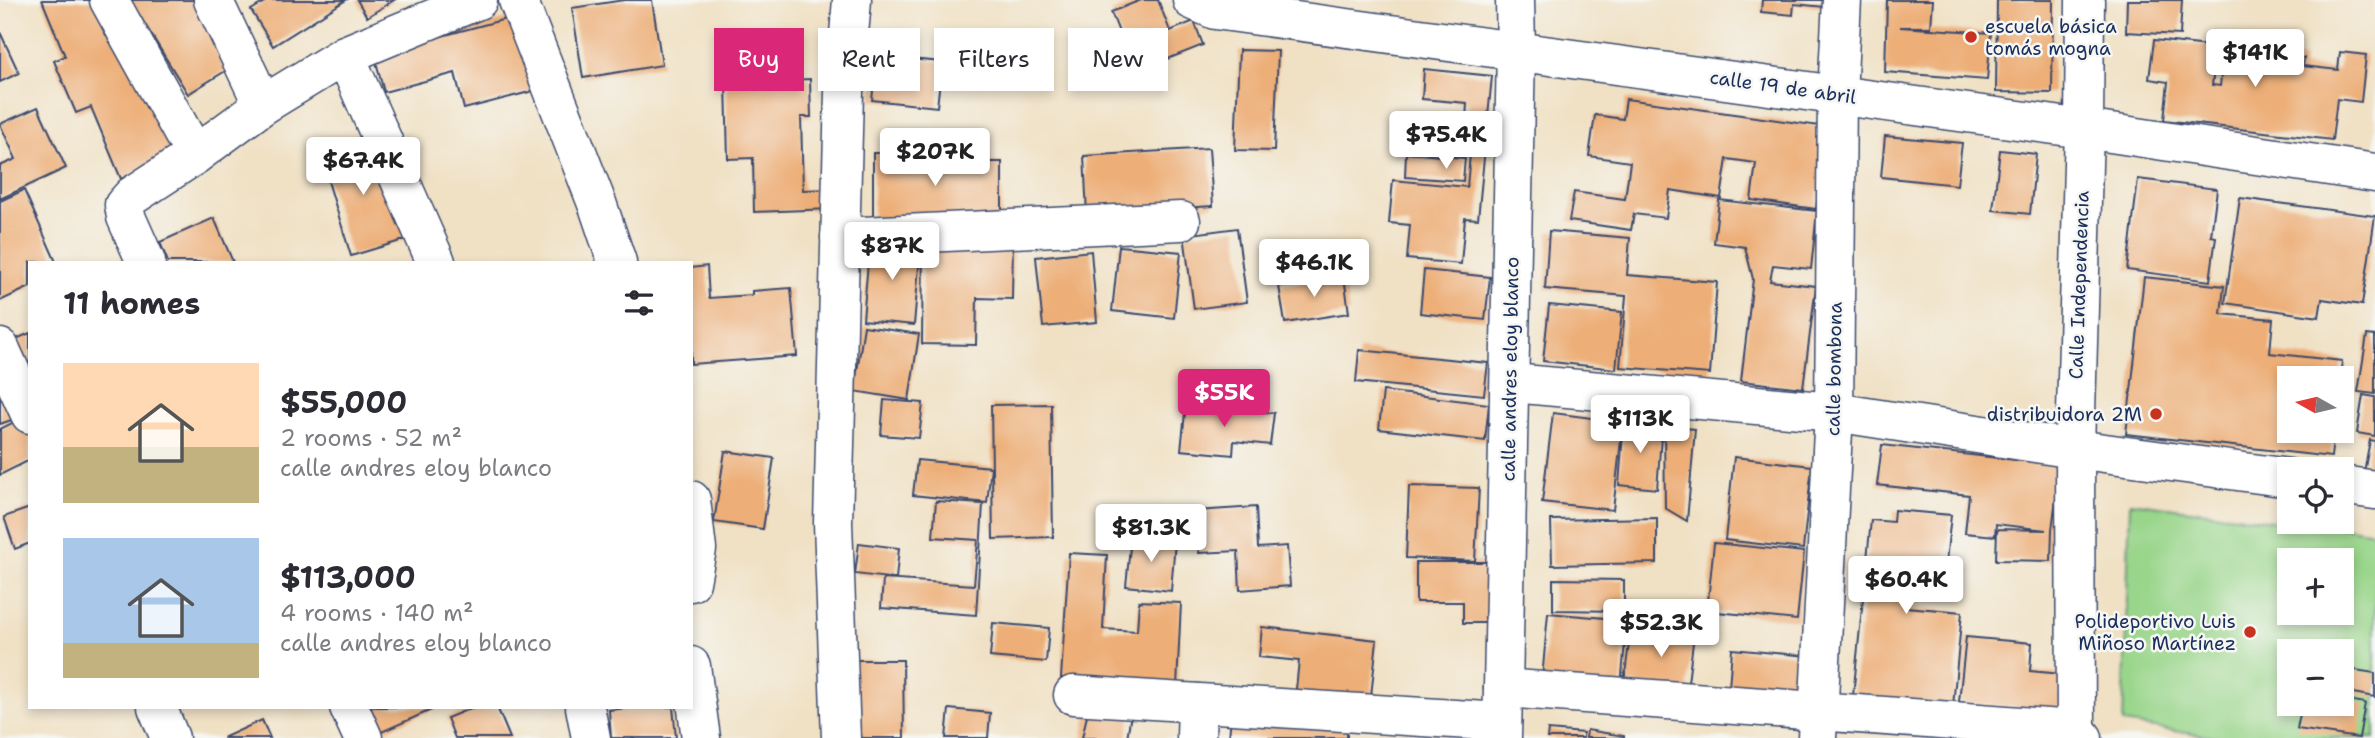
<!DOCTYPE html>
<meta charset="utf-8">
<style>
body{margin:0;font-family:"Shantell Sans",sans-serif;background:#f2f2f3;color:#2b2b33;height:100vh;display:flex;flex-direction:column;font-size:26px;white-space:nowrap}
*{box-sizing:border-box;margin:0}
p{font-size:23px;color:#7c7c81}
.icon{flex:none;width:38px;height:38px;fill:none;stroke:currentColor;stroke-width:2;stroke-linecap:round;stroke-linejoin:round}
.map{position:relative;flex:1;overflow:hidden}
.panel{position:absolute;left:28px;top:261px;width:665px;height:448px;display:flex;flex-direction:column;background:#fff;border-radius:0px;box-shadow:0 4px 10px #0003}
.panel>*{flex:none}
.guide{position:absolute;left:714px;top:28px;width:665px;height:63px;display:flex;gap:14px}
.needle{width:46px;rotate:278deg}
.buttons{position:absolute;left:2277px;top:366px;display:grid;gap:14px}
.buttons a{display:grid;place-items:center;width:77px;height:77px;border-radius:0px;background:#fff;box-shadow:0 4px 10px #0003;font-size:35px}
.price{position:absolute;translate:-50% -60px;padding:0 16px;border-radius:7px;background:#fff;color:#222;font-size:23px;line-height:46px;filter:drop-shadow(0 2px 4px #0008)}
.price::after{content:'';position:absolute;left:50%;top:42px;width:21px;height:16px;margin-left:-10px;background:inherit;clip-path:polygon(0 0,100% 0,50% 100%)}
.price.on{background:#db2777;color:#fff}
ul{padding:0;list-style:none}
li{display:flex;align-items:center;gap:21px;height:175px;padding:0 35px}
li span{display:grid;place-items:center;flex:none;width:196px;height:140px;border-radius:0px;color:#555}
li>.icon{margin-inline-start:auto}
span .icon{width:84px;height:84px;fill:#fffc;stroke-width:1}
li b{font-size:30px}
h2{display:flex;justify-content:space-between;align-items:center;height:84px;padding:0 35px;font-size:30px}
.pill{padding:0 24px;border-radius:0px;background:#fff;box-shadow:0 4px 10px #0003;font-size:24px;line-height:63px}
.pill.on{background:#db2777;color:#fff}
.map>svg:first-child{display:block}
</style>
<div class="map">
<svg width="2375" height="738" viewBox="0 0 2375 738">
<rect width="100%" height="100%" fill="#f6f6f2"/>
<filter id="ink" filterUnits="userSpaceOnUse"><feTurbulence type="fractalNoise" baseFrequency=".0143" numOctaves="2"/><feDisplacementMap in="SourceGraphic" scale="14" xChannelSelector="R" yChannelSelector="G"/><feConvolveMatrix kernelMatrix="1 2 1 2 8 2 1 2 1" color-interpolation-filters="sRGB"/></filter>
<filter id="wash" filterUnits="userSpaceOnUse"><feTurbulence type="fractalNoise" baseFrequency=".00686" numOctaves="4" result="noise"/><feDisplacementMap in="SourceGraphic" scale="28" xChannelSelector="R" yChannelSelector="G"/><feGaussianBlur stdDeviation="1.57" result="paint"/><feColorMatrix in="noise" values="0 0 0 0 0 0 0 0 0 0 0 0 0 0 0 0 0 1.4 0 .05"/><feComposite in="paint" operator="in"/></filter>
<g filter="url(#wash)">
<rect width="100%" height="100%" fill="#f0e1c5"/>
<path fill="#99d58a" stroke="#5a8274" stroke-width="2" fill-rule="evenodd" d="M2130,502l158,21 1,-1h22l64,10v206h-158l-94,-15zM2289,560h53v52h-53zM2289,651h53v53h-53z"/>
<g id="blocks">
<g fill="#edae77">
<path d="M42,0h63l81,148 -65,31 -30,-72 -15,6 -22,-52 11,-5z"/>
<path d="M130,0h65l40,65 -47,29z"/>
<path d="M268,0h78l-73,46 -22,-36z"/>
<path d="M357,0h37l-27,17z"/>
<path d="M624,0h28l10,65 -79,13 -11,-70z"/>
<path d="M1141,0h17l12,31 24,-10 9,24 -68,27 -24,-60z"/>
<path d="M1762,0h64l-1,7 -31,-3 -1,11 -32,-3z"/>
<path d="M1887,0h46l-2,27h-31l91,6 -4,47 -102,-8z"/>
<path d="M1997,0h56l-1,93 -56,-1z"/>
<path d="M2127,0h55l-2,35 -54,-3z"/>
<path d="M517,16l20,74 -73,19 -9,-36 -71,19 -10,-38z"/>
<path d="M0,32l19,41 -19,9z"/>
<path d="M2154,40l63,7 -5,38 8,1 4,-37 80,9 -1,8 35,4 2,-18 26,3 -5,47 -24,-3 -5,41 -168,-20 4,-38 -19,-3z"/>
<path d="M1239,50l39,1 -4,100 -39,-1z"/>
<path d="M877,56l65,6 -5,45 -65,-7z"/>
<path d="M1424,69l68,7 -14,143 -13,-1 -4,46 -54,-5 3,-34 -21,-2 4,-43 74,7 3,-33 -45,-4 4,-33 37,4 1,-18 -45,-4z"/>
<path d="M810,79l1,38h-10l2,73 28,-1 1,20 -78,3 -1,-54 -25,1 -2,-76z"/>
<path d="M1626,99l201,28 -11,82 -65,-9 5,-37 -29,-4 -6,39 -51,-8 -4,28 -32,-4 -3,16 -62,-9 5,-29 51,7 5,-37 -41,-6 6,-41 28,4z"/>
<path d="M38,107l28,61 -66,31v-33l16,-7 -16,-35z"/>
<path d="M1885,136l77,7 -5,42 -76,-8z"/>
<path d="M375,138l32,101 -56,17 -31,-101z"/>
<path d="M1209,148l4,58 -126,8 -3,-58z"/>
<path d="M2000,150l36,4 -6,60 -37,-4z"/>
<path d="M873,153h65v9h64v57l-129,-1z"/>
<path d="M1406,153l59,5 -2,23 -58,-4z"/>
<path d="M2138,179l79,10 -6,47 5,1 -6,44 -83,-11z"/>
<path d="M24,190l32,72h-26v25l-30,14v-100z"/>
<path d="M2240,198l135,18 -13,89 -40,-6 -3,18 -94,-14z"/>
<path d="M1719,200l98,11 -6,58 -38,-4 -3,16 46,5 -13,102 -62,-7 12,-102 -8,-32 -31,-4z"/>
<path d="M214,218l19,44h-65l-8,-20z"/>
<path d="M1237,228l10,74 -53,7 -10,-74z"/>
<path d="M1549,231l81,7 -3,37 90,7 -7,92 -90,-7 6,-71 -81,-7z"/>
<path d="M923,238l90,2 -1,59 -35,-1 -1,47 -54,-1z"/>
<path d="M870,239l51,4 -7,82 -51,-5z"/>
<path d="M1119,246l62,6 -7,66 -62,-7z"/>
<path d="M1091,251l6,71 -54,5 -7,-70z"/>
<path d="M707,266l2,32 43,-3v-4l39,-3 6,68 -106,8v-96z"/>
<path d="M1424,270l66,7 -5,43 -65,-7z"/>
<path d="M1344,276l5,37 -64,10 -6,-37z"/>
<path d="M2144,277l80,9 -3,28 52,5 -3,34 72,8 -2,17h-51v52h45l-3,27 -205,-23z"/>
<path d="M1549,305l73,7 -6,57 -73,-8z"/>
<path d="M864,326l55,8 -10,66 -55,-9z"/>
<path d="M30,333v36l-14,-30z"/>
<path d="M2367,335l8,1v58l-17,-2z"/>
<path d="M1359,350l129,13 -4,32 -128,-13z"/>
<path d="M0,372l20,45 -20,7z"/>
<path d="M1383,391l106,13 -4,37 -106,-12z"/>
<path d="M2363,395l12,2v39l-18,-3z"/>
<path d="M884,400l39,3 -4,35 -38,-3z"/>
<path d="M1051,404l2,133 -60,2 -2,-134z"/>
<path d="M1186,404l88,9 -4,32 -36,-4 -1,14 -52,-5z"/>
<path d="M1553,413l70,9 -10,88 -71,-8z"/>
<path d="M22,418l8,15v27l-30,15v-46z"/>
<path d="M1624,420l38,4 -5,65 -38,-4z"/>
<path d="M1664,426l31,3 -8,92 -22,-13z"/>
<path d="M2370,440l5,1v39l-12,-2z"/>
<path d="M1882,445l178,20 -8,65 -1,31 -55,-1 1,-31 49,1 -50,-6 -1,12 -30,-3 4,-38 -92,-10z"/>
<path d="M725,451l49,7 -11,71 -49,-7z"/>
<path d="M1734,457l78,9 -9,83 -78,-9z"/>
<path d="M917,460l74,7 -4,36 -74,-8z"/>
<path d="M1409,486l70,2 -4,73 -69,-3z"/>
<path d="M936,501l47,3 -7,111 -95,-7 2,-29 91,6 4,-45 -45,-3z"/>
<path d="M1256,507l2,41 29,-2 3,40 -50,4 -2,-39 -39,2 -3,-42z"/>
<path d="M30,508v35l-15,6 -11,-32z"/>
<path d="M1894,510l57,5 -6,56 -35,-4 -4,40 56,5 -9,94 -100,-10 18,-176 22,2z"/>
<path d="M1657,518v45l-105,2 -1,-45z"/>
<path d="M1131,537l44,4 -4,50 -45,-5z"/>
<path d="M859,543l40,5 -3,31 -41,-5z"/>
<path d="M1714,543l90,9 -7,68 -90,-9z"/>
<path d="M1069,553l38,2 -4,74 34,2 2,-30 42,2 -4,83 -116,-8z"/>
<path d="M1416,562h72v61h-25v-21h-47z"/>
<path d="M1553,579l71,1v31l-71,-1z"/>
<path d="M1548,613l79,7 -6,66 -79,-7z"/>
<path d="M993,623l56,5 -3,34 -56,-5z"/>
<path d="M1665,623l30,3 -8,65 -63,-8 6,-48 33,4z"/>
<path d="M1262,627l115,13 -7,66 -75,-8 4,-37 -40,-4z"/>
<path d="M1966,637l66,6 -2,28 32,3 -4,38 -99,-10z"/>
<path d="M1732,649l76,7 -3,38 -76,-6z"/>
<path d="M854,660h49l1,78h-47z"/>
<path d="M2342,668l33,5v24l-33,-6z"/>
<path d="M2342,699l23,4 -6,35 -62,-9 5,-25h40z"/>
<path d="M1089,706l42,8 -4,24h-45z"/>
<path d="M365,707h73l-61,27z"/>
<path d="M474,707h23l13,31h-55l-8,-20z"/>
<path d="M636,707h37l3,31h-65l-2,-28z"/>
<path d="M949,709l41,4 -2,25h-42z"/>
<path d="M1231,716l116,13v9h-118z"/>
<path d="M262,720l8,18h-47z"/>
<path d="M1548,730l35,3v5h-36z"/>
<path d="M1587,730l37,6v2h-38z"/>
</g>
</g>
</g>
<g filter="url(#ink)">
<use href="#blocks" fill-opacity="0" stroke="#3b4a6d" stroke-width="2"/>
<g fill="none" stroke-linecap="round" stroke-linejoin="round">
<g stroke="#3b4a6d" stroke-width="41">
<g id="street">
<path d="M109,0l86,155 -63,41 -8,9 2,12 20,45"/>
<path d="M213,0l50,105"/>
<path d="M518,0l80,206 19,56"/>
<path d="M1192,0l23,10 869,119 291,44"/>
<path d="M345,55l91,207"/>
<path d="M195,155l68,-50 82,-50 133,-55"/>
<path d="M840,237l341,-16"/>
<path d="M0,348l30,66"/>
<path d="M1511,383l323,29 241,37 214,29"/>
<path d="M2342,485l33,5"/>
<path d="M691,500l6,49 -6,33"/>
<path d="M691,666l10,72"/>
<path d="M1503,688l573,42 7,8"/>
<path d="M1073,695l429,27"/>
<path d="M157,707l13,31"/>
<path d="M349,707l14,31"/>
<path d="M585,707l6,31"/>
<path d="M841,738l-8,-215 11,-431 8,-92"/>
<path d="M1196,738l1,-35"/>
<path d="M1502,738l14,-688 -1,-50"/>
<path d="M1817,738l17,-326 3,-318 5,-94"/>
<path d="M2076,738l-1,-289 9,-320 1,-129"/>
</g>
</g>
<use href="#street" stroke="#fff" stroke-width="38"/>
</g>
</g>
<g fill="#c8321e" stroke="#f6f6f2" stroke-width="2.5">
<circle cx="1971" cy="37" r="7"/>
<circle cx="2156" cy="414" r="7"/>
<circle cx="2250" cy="632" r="7"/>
</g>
<g text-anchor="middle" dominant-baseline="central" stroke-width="5" stroke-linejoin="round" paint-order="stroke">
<g font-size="19" fill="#1b2f5e" stroke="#f6f6f2" text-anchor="end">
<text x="1985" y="26" text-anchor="start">escuela básica<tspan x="1985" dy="22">tomás mogna</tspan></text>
<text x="2142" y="414">distribuidora 2M</text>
<text x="2236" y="621">Polideportivo Luis<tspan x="2236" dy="22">Miñoso Martínez</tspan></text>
</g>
<g font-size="19" fill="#1b2f5e" stroke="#f6f6f2">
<text transform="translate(1783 87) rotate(8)">calle 19 de abril</text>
<text transform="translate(2079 285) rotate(-88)">Calle Independencia</text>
<text transform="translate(1510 369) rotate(-89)">calle andres eloy blanco</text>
<text transform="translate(1834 369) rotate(-89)">calle bombona</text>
</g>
</g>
</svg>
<div class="buttons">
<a><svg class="needle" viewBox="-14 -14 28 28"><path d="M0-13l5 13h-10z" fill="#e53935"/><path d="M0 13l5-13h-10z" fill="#7c7c81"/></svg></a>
<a><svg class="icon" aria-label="locate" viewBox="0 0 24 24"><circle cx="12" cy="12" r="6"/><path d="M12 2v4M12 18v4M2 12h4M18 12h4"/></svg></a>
<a>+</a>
<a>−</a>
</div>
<b class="price" style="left:2255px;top:89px">$141K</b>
<b class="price" style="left:1446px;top:171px">$75.4K</b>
<b class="price" style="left:935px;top:188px">$207K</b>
<b class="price" style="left:363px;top:197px">$67.4K</b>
<b class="price" style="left:892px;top:282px">$87K</b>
<b class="price" style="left:1314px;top:299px">$46.1K</b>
<b class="price on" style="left:1224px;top:429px">$55K</b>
<b class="price" style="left:1640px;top:455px">$113K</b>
<b class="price" style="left:1151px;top:564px">$81.3K</b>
<b class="price" style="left:1906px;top:616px">$60.4K</b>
<b class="price" style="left:1661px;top:659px">$52.3K</b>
<div class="guide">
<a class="pill on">Buy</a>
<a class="pill">Rent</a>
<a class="pill">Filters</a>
<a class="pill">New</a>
</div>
<section class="panel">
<h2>11 homes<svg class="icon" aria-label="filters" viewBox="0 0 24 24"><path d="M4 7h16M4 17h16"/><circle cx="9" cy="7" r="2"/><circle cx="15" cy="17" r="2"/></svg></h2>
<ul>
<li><span style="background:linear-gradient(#ffd9b3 60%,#c2b280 0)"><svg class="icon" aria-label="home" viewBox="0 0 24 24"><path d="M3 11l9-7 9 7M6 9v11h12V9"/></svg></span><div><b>$55,000</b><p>2 rooms · 52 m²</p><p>calle andres eloy blanco</p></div></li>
<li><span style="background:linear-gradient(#a9c7e8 75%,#c2b280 0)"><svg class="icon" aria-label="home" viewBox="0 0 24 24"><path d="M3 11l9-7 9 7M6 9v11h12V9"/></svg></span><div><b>$113,000</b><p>4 rooms · 140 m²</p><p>calle andres eloy blanco</p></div></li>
</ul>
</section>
</div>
